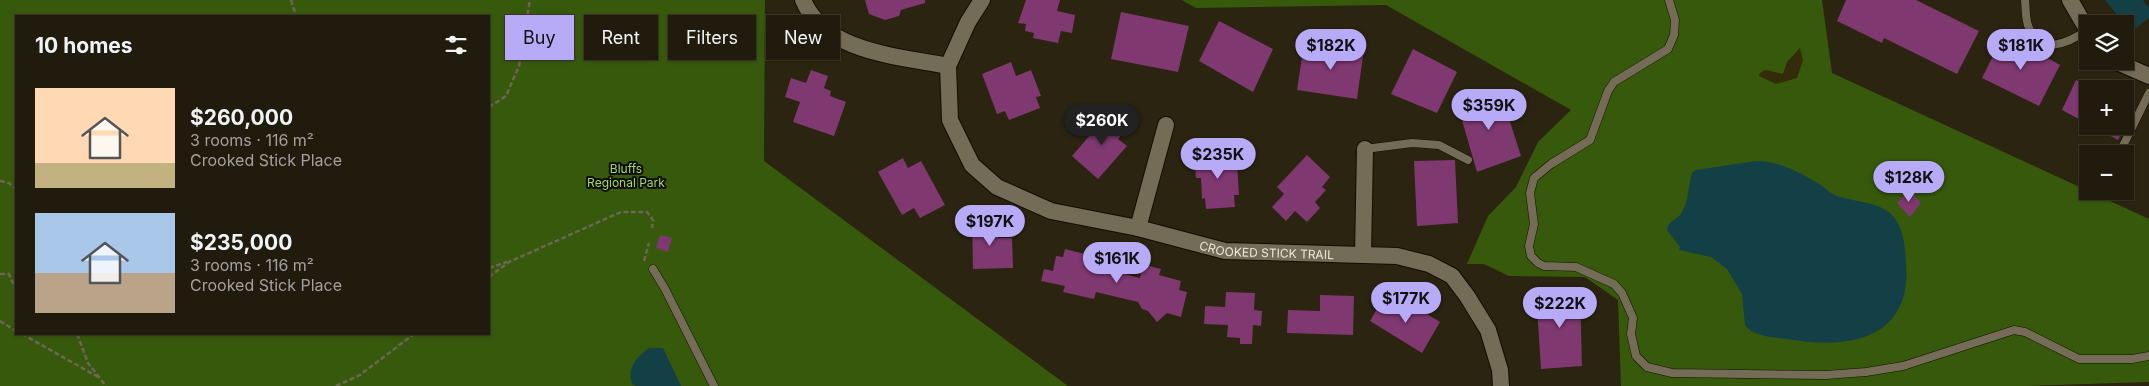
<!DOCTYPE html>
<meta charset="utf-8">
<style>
body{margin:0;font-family:Inter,sans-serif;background:#2d281a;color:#f1f3f6;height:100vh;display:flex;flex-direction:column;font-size:19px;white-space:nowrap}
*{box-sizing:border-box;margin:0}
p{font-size:16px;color:#a2a19d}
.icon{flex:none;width:28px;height:28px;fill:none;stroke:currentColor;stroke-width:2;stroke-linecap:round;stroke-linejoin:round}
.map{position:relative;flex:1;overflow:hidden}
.side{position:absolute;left:15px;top:15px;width:475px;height:320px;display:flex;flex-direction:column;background:#201b0c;border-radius:0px;box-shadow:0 1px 4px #0004,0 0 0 1px #3d392d}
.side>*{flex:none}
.hud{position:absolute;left:505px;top:15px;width:475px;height:45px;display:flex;gap:10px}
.tools{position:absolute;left:2079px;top:15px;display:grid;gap:10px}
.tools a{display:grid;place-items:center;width:55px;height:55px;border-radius:0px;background:#201b0c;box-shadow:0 1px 4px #0004,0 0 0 1px #3d392d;font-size:25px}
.price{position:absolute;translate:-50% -42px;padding:0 11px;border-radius:18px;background:#b7abf8;color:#111;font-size:16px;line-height:32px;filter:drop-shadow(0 1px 2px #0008)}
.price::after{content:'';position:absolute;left:50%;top:30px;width:15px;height:11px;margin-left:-8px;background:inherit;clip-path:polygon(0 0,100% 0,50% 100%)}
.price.selected{background:#222;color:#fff}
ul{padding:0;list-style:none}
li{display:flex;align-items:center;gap:15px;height:125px;padding:0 20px}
li span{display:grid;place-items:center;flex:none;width:140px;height:100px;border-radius:0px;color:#555}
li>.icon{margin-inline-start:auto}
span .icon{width:60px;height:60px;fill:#fffc;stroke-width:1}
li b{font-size:21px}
h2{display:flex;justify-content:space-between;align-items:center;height:60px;padding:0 20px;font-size:21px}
.pill{padding:0 18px;border-radius:0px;background:#201b0c;box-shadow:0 1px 4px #0004,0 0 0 1px #3d392d;font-size:18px;line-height:45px}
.pill.selected{background:#b7abf8;color:#111}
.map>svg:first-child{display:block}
</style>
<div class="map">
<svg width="2149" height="386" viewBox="0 0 2149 386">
<rect width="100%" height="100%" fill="#2b2410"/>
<g fill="#37590c" fill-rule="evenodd">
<path d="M0,0h765l-1,161 304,225h-1068zM16,16h473v318h-473z"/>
<path d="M1182,0h640l10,73 317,146v163l-124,4h-404l-3,-86 -33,-23 -76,-1 -25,-12h-17l21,-48 28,-29 22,-45 33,-32 -185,-105 -190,3z"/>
</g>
<path fill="#342b0a" d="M1800,48l3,12 -6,18 -21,6 -17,-8 1,-3 5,-3 18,4 4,-12z"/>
<g fill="#133f47">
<path d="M2105,0h38l6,8v10l-18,14z"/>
<path d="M1756,161c23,0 44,11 63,23 6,3 10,9 16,11 17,7 42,6 56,19 13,13 14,33 15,50 6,76 -58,86 -119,75 -15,-2 -33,-2 -42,-14l-3,-31 -15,-25 -16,-12 -32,-7 1,-3 -13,-17c1,-10 11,-10 15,-18 7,-13 6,-25 10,-39l4,-3z"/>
<path d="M649,348h14l18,38h-45l-4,-2c-5,-17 4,-26 17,-36z"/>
</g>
<g fill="#7f3870">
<path d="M865,0h60v3l-24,7 -2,6 -14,4 -16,-6z"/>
<path d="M1026,0h34l-3,11 18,4 -3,18 -11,-2 -3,12 -25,-5 1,-5 -9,-2 1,-7 -8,-1z"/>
<path d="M1846,0h70l63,31 -22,43 -73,-36 -2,5 -45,-22z"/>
<path d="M1121,12l68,14 -11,46 -67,-13z"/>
<path d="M1219,21l54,28 -20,43 -54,-31z"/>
<path d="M2004,34l56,31 -21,41 -57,-28z"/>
<path d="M1304,44l60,5 -7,50 -60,-9z"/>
<path d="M1413,49l44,23 -20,41 -46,-19z"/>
<path d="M1011,62l5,14 15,-6 10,26 -5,1 4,11 -31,12 -4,-9 -8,3 -15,-40z"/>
<path d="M811,70l17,6 -4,12 7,3 -1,5 16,6 -12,34 -41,-14 7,-20 -15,-5 6,-19 15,5z"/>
<path d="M2076,80l12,7v37l-26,-14z"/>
<path d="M1500,91l21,65 -44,16 -20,-69z"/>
<path d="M1110,112l17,16 -9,11 9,7 -29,33 -26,-23z"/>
<path d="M2092,126h33l-7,14z"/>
<path d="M1225,148l1,14h11l2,33h-5l1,12 -29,2 -1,-11 -3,1 -1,-21h-5l-1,-14 13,-1 -1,-14z"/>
<path d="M1307,155l23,22 -8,10 4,3 -11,12 5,6 -13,14 -12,-11 -9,10 -14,-14 12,-13 -7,-7z"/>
<path d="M903,158l5,10 13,-7 24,44 -25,13 -6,-10 -12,7 -24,-43z"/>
<path d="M1455,160l3,63 -41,3 -3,-65z"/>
<path d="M1909,190l12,13 -11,14 -13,-14z"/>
<path d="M972,220h26v18h14l1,30 -40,1z"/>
<path d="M660,235l12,3 -4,14 -12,-4z"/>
<path d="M1065,249l32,8 -2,7 7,2 -1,2 39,10 2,-14 19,5 -2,6 22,6 -2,9 8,2 -6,25 -14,-4 -10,9 -9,-11 -6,-2 -4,-7 -42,-10 -2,7 -31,-7 2,-6 -24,-5 3,-12 9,2 3,-15 7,1z"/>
<path d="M1580,290l2,76 -41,3 -5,-77z"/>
<path d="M1226,292l29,1 -1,17 8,1 -1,15 -8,-1 -1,19h-12v-6l-13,-1 1,-12 -24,-1 1,-18 20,1z"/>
<path d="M1320,295l34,1 -1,39 -66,-2 1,-23 32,1z"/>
<path d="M1402,299l38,23 -18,31 -52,-32 11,-19 14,8z"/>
</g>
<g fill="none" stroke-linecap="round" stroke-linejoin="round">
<g stroke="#130d00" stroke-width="9">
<g id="lane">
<path d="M1669,0l6,20 -1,15 -6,14 -54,33 -6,9 -18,49 -39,24 -17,14 -4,15 4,31 -5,22 2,10 7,7 6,3 32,1 38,17 8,9 11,25 -2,16 5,22 11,11 25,6 154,2 40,-3 37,-6 111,-36 11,2 54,27h53l17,-3"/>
<path d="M2025,0c1,8 0,20 4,28 11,28 40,15 58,2"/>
<path d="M1365,149l47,-6 27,2 29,15"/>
<path d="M2119,154l30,-61"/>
<path d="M653,269l12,20 49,97"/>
</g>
</g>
<g stroke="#130d00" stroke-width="18">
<g id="street">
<path d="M803,0c22,53 96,56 145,66"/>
<path id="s1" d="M982,0l-14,22 -20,44 2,54 22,45 25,22 54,24 87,17 87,23 172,5 32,8 23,12 15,20 21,34 12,40 1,16"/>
<path d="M2070,0l18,31"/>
<path d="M2115,61l34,15"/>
<path d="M1138,228l28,-103"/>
<path d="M1363,255l2,-106"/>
</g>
</g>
<g stroke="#6c6654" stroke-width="2.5" stroke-dasharray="5 2.5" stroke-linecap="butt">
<path d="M291,0l5,16"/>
<path d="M489,107l17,-11 13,-30 11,-66"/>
<path d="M0,181l9,2 7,6"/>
<path d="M644,261l5,-18"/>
<path d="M489,268l18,-6"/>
<path d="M0,274h9l7,16"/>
<path d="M489,277l20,-15 112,-50h26l6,8 -1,8"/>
<path d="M0,321l16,10"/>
<path d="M22,334l78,44"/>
<path d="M77,334l11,29 18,23"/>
<path d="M336,386l24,-11 54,-41"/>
</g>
<use href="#lane" stroke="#746c56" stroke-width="8"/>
<use href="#street" stroke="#746c56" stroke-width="16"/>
</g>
<g text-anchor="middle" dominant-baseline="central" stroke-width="4" stroke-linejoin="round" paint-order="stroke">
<g font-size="12" fill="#a0d86b" stroke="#100d06">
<text x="626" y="168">Bluffs<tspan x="626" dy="14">Regional Park</tspan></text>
</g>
<g font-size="12" fill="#ece8db" stroke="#100d06">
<text stroke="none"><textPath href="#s1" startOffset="491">CROOKED STICK TRAIL</textPath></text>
</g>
</g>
</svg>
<div class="tools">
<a><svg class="icon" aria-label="layers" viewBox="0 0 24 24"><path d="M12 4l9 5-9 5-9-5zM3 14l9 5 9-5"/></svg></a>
<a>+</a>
<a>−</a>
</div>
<b class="price" style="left:1331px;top:71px">$182K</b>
<b class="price" style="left:2021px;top:71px">$181K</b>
<b class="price" style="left:1489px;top:131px">$359K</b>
<b class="price selected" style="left:1102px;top:146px">$260K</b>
<b class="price" style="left:1218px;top:180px">$235K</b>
<b class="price" style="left:1909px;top:203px">$128K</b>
<b class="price" style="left:990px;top:247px">$197K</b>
<b class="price" style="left:1117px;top:284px">$161K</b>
<b class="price" style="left:1406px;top:324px">$177K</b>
<b class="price" style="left:1560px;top:329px">$222K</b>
<div class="hud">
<a class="pill selected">Buy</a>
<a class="pill">Rent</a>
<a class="pill">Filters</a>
<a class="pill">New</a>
</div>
<section class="side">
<h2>10 homes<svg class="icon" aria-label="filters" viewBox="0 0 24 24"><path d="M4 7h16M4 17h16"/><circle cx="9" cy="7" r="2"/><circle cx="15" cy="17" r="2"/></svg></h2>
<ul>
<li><span style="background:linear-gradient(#ffd9b3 75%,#c2b280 0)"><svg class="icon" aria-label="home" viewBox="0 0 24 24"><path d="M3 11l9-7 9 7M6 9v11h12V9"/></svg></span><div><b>$260,000</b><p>3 rooms · 116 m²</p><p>Crooked Stick Place</p></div></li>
<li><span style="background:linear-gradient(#a9c7e8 60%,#b9a48a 0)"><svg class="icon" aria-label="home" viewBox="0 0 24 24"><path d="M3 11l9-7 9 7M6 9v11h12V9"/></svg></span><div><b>$235,000</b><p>3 rooms · 116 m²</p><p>Crooked Stick Place</p></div></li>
</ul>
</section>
</div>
